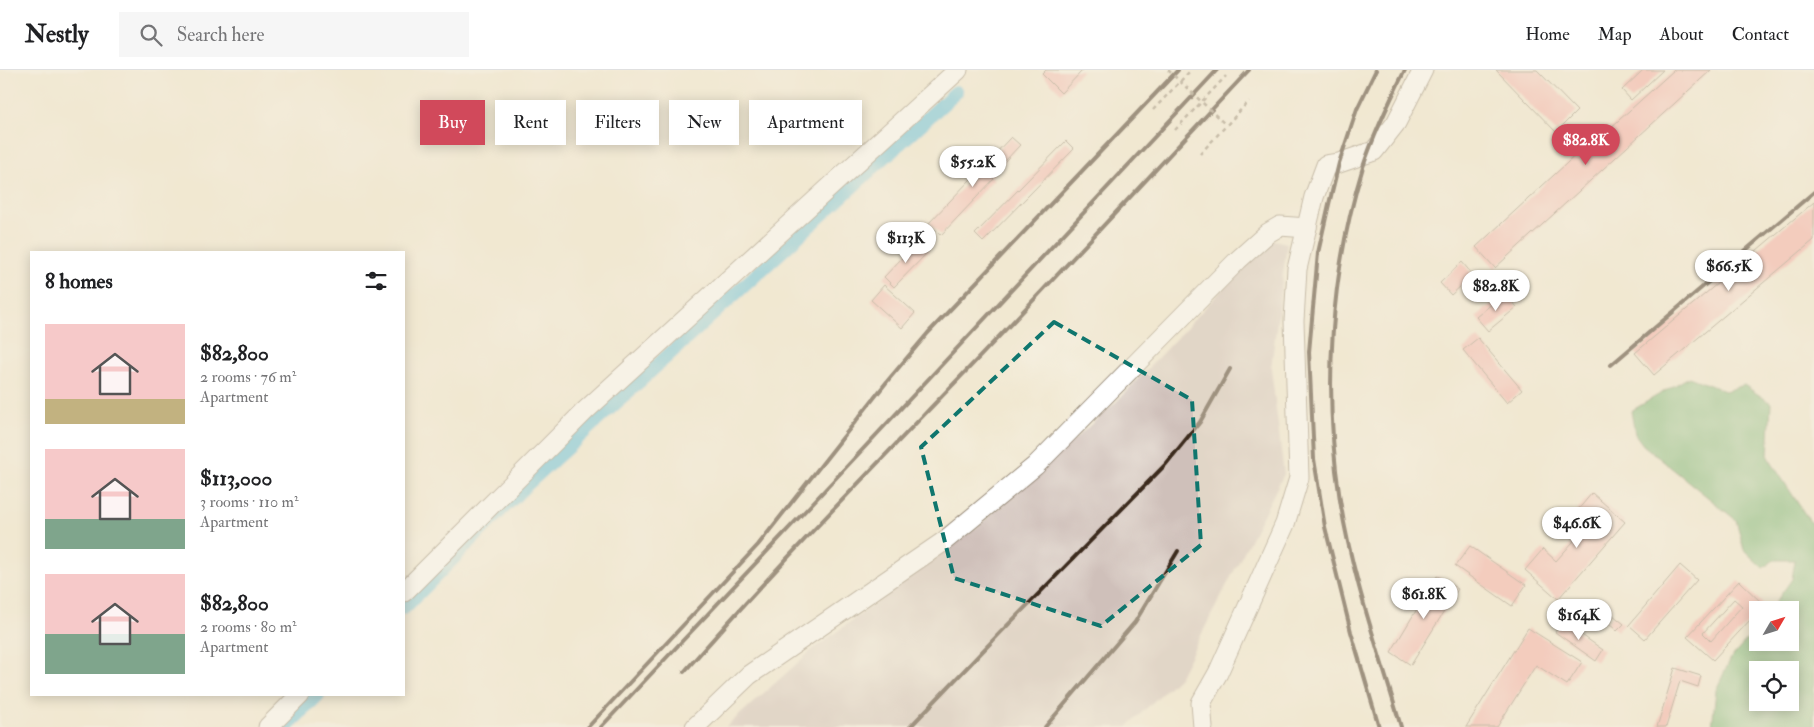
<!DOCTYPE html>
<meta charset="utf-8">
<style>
body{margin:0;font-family:"IM FELL Double Pica",serif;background:#f6f6f6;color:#202124;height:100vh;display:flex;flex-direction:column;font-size:19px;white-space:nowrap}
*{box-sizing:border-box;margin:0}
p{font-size:16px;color:#757577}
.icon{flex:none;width:28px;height:28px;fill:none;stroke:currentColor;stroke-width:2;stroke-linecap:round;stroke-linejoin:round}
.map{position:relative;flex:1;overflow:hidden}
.side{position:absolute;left:30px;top:181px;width:375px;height:445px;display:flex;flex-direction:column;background:#fff;border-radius:0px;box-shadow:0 2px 12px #0003}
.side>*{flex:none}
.hud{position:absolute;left:420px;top:30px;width:475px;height:45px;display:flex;gap:10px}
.needle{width:32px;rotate:51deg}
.tools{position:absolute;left:1749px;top:531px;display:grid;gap:10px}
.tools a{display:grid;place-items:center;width:50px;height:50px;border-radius:0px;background:#fff;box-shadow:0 2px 12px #0003;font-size:25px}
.price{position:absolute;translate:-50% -42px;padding:0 11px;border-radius:18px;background:#fff;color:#222;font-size:16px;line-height:32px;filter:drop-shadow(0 1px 2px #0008)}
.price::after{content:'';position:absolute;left:50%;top:30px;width:15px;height:11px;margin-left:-8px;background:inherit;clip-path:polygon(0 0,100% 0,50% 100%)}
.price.current{background:#d1495b;color:#fff}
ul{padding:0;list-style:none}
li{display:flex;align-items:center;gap:15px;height:125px;padding:0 15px}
li span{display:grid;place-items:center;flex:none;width:140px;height:100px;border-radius:0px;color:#555}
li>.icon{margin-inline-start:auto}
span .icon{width:60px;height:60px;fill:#fffc;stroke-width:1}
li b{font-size:21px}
h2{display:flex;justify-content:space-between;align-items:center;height:60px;padding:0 15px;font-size:21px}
.chip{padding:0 18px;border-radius:0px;background:#fff;box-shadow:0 2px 12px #0003;font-size:18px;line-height:45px}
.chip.current{background:#d1495b;color:#fff}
header{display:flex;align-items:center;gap:30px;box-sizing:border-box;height:70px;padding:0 25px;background:#fff;border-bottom:1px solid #e0e0e0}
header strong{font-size:24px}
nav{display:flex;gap:28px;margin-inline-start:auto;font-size:18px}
.search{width:350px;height:45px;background:#f6f6f6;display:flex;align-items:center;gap:12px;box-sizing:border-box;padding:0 18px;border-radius:0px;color:#757577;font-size:19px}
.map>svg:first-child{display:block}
</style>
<header>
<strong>Nestly</strong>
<div class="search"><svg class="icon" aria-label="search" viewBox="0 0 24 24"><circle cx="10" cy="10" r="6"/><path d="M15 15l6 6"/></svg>Search here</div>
<nav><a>Home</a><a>Map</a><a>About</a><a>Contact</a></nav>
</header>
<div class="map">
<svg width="1814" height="657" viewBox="0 0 1814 657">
<rect width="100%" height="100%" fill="#f7f3e8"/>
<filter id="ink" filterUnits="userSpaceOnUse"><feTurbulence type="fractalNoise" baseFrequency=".02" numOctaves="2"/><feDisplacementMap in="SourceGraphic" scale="10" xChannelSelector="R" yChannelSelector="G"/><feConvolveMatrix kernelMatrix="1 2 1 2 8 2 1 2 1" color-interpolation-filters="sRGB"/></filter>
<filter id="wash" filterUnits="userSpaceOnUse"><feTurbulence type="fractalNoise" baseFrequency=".0096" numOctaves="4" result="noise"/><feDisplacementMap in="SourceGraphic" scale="20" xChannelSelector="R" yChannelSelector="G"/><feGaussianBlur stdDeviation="1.12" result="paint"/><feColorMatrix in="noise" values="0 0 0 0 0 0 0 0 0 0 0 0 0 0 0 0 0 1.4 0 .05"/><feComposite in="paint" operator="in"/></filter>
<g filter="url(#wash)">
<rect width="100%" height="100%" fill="#f1e8d1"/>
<path fill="#cfc0ba" d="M1270,169l17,4 -16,125 13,106 -104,202 -53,51h-401l85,-76 166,-124 140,-126z"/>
<path fill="#79b676" stroke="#5a704a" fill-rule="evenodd" d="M1689,307l36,14 19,-6 27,18 -3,54 46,71v199h-102l4,-37 15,-32 26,-29 1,13h32v-32h-20l22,-31 3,-19h-21l-11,8 -19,-18 -8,-30 -93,-75 -8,-11 -4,-23zM1758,600h32v32h-32z"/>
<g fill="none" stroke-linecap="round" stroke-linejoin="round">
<g stroke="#61c1df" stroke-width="14">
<path d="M404,538l120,-121 432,-395"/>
<path d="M286,657l32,-32"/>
</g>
</g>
<g id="blocks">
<g fill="#f5aaa5" fill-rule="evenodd">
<path d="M1046,0h37l-22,23 -19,-19z"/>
<path d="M1496,0h41l40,41 -21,21z"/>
<path d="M1643,0h20l-32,30 -9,-10z"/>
<path d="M1674,0h37l-216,198 -19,-21 130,-120 2,3z"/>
<path d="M1011,67l9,8 -29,31 3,3 -53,56 -12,-12z"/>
<path d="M1066,71l8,8 -91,93 -8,-8z"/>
<path d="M1814,132v38l-160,135 -19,-22z"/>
<path d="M918,171l11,10 -35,36 -10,-10z"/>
<path d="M1462,192l11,13 -22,20 -11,-12z"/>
<path d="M884,215l31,28 -13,15 -31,-28z"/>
<path d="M1505,223l12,14 -29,24 -12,-14z"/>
<path d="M1478,268l44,52 -15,13 -44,-53z"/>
<path d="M1592,423l33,29 -67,77 -33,-29 18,-21 13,12 34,-38 -13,-12z"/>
<path d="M1470,476l56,39 -14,21 -57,-40z"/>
<path d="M1680,495l17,15 -52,59 -16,-14z"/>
<path d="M1437,506l21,13 -47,76 -20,-13z"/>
<path d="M1739,511l25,24 -51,55 -26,-23zM1734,529l8,7 -31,35 -8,-8z"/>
<path d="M1613,545l11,9 -7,7 -10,-9z"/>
<path d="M1562,551l41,29 -7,11 -41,-29z"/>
<path d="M1528,558l54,34 -15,23 -31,-20 -39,62h-31z"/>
<path d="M1675,598l26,8 -3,11 -18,-6 -14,46h-9z"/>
</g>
</g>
</g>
<g filter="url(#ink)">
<use href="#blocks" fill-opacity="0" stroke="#968978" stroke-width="1"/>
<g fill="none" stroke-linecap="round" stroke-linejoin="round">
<g stroke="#968978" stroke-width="21">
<g id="minor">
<path d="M404,522l182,-182 372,-340"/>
<path d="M268,657l32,-32"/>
<path d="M695,657l54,-52 194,-133 92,-76 203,-206 30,-27 12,-7 27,2"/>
<path d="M1203,657l-2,-24 17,-30 67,-149 14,-46 -5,-157 3,-52 17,-72 12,-32 13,-2 35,-12 22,-28 27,-53"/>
</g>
</g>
<g stroke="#968978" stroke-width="2.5" stroke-dasharray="4 4" stroke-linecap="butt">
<path d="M1153,40l38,-40"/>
<path d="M1175,60l51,-54"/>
<path d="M1200,84l49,-53"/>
</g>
<use href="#minor" stroke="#fff" stroke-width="19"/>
<g stroke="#3b2a1e" stroke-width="4">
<path d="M1376,0l-19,39 -18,54 -10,41 -11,49 -9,99 5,107 11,68 26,105 28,95"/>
<path d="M1611,295l203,-173"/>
<path d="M684,602c91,-104 188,-203 284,-303 94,-98 187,-199 281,-299"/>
<path d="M588,657l170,-182 131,-166 39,-46 250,-263"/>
<path d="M601,657l206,-218 410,-439"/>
<path d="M910,657l90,-94 166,-169 34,-42 30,-53"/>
<path d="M1045,657l90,-105 43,-71"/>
<path d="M1401,657c-22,-75 -49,-150 -61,-227 -17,-110 -10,-225 23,-333 11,-33 26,-65 42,-97"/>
</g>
<path stroke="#968978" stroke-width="2.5" stroke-dasharray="4 4" stroke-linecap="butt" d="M1168,0l58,55"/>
</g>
</g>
<path d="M0 0H1814V657H0ZM1054,252l138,78 9,145 -100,81 -147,-48 -33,-131z" fill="#f1e8d1" fill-opacity=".55" fill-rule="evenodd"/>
<path fill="none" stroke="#0f766e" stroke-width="4" stroke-dasharray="10 6" stroke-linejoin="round" d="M1054,252l138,78 9,145 -100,81 -147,-48 -33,-131z"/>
</svg>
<div class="tools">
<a><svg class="needle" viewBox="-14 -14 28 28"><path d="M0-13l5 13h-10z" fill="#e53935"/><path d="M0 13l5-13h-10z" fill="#757577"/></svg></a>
<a><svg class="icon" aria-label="locate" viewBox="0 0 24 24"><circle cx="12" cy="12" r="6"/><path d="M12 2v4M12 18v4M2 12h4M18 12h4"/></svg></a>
</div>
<b class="price current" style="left:1586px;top:96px">$82.8K</b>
<b class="price" style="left:973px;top:118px">$55.2K</b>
<b class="price" style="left:906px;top:194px">$113K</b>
<b class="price" style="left:1729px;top:222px">$66.5K</b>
<b class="price" style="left:1496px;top:242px">$82.8K</b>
<b class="price" style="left:1577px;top:479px">$46.6K</b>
<b class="price" style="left:1424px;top:550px">$61.8K</b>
<b class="price" style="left:1579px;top:571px">$164K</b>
<div class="hud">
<a class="chip current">Buy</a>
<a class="chip">Rent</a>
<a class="chip">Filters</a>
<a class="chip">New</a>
<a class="chip">Apartment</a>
</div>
<section class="side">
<h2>8 homes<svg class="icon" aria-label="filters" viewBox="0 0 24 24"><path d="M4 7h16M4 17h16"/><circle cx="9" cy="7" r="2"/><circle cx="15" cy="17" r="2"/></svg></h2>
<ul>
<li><span style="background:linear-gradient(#f6c9c9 75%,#c2b280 0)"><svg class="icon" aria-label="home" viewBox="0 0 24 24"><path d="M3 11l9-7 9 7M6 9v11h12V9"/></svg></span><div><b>$82,800</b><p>2 rooms · 76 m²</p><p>Apartment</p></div></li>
<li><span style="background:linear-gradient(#f6c9c9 70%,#7fa58c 0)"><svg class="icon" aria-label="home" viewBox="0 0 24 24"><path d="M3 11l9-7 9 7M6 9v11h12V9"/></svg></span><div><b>$113,000</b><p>3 rooms · 110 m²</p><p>Apartment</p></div></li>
<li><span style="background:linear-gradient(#f6c9c9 60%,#7fa58c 0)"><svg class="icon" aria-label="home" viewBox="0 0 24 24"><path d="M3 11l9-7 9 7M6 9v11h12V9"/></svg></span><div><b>$82,800</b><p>2 rooms · 80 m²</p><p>Apartment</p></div></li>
</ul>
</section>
</div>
